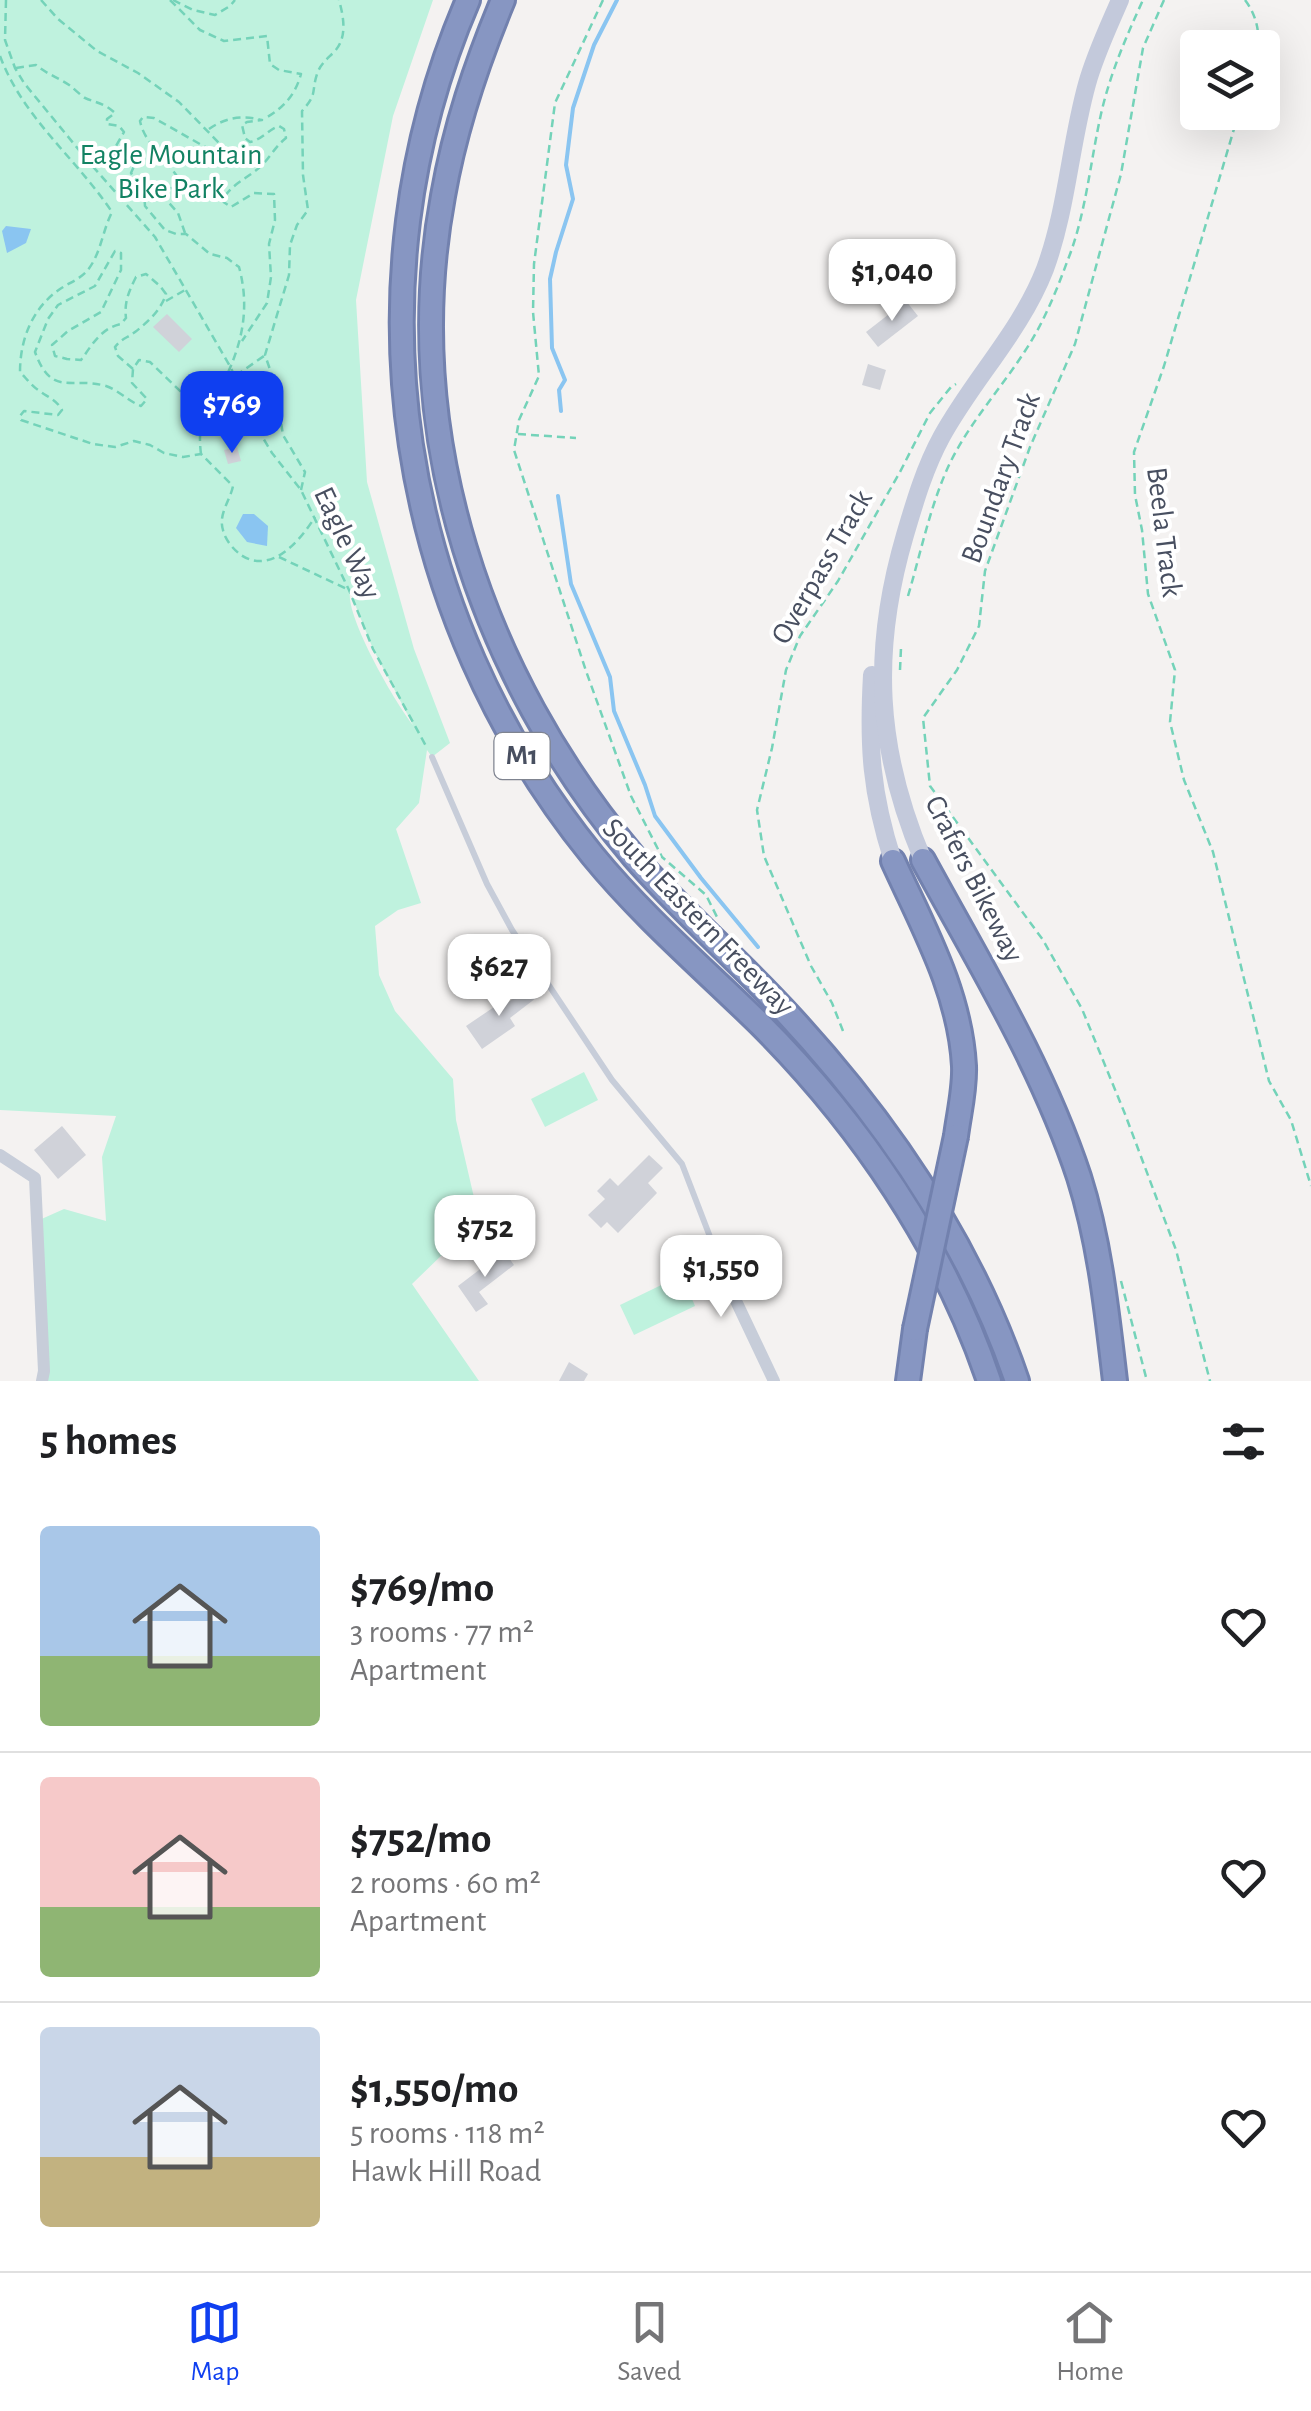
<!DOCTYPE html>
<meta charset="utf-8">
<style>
body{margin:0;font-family:"Alegreya Sans",sans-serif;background:#f6f6f6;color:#202124;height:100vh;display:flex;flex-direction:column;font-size:38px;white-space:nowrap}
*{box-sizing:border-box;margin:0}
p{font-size:32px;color:#757577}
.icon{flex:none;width:55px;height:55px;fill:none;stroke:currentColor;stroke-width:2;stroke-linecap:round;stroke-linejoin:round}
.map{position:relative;height:1381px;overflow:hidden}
.side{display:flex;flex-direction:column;background:#fff;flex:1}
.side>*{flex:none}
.buttons{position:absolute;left:1180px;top:30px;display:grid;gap:20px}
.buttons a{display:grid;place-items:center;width:100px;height:100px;border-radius:10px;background:#fff;box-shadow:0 10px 40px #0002;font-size:50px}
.price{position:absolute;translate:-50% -85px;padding:0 22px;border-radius:20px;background:#fff;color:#222;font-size:32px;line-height:65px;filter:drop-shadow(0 2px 5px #0008)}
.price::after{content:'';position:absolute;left:50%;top:60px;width:30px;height:22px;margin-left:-15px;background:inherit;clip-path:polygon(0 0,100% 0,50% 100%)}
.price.on{background:#0f3ff0;color:#fff}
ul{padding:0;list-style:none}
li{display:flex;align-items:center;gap:30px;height:250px;padding:0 40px}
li+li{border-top:2px solid #e0e0e0}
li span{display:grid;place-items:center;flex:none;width:280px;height:200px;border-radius:10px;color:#555}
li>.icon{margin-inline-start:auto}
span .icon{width:120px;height:120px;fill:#fffc;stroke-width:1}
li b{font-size:42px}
h2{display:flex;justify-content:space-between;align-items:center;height:120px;padding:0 40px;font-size:42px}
.tab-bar{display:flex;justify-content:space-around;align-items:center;height:140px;border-top:2px solid #e0e0e0;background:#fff;font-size:28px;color:#757577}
.tab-bar a{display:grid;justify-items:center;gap:5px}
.tab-bar .on{color:#0f3ff0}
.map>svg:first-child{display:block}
</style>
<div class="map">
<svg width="1311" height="1381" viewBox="0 0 1311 1381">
<rect width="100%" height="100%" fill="#f4f2f1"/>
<g fill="#bff2de" fill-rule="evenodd">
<path d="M0,0h433l-40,116 -37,184 11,182 47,167 36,94 -18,14 -5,-7 -8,53 -23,26 25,74 -23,7 -23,16 4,49 16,36 58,68 3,41 23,99 -67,65 67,97h-437l-5,-160 27,-12 42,12 -4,-64 14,-41 -116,-6zM350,592l23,57 40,76c-17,-21 -67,-107 -63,-133z"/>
<path d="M584,1072l14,28 -53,27 -14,-28z"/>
<path d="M682,1275l13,31 -61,29 -14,-30z"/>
</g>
<g fill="#8ac5f1">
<path d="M6,226l25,3 -5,14 -19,10 -5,-22z"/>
<path d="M243,514h11l14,12 -1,20 -20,-4 -11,-14z"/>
</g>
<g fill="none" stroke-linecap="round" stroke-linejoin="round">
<g stroke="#8ac5f1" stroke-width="4">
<path d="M561,411l-2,-21 6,-10 -13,-32 -2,-69 6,-27 17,-53 -7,-34 7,-57 21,-63 23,-45"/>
<path d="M558,496l13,88 39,93 4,34 31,74 10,31 46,62 57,69"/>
</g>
</g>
<g fill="#d0d2d9">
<path d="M906,301l12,15 -40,31 -12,-15z"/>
<path d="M167,314l25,25 -13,13 -26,-25z"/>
<path d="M868,364l18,6 -6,20 -18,-5z"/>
<path d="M237,447l4,14 -13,3 -4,-14z"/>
<path d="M529,987l7,11 -26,20 5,8 -33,23 -16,-23 34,-23 2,4z"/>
<path d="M62,1126l24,29 -28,24 -24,-29z"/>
<path d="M649,1155l14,13 -15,15 9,10 -39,40 -11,-11 -6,6 -13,-13 17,-16 -8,-8 13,-13 8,8z"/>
<path d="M504,1251l10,14 -35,27 9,12 -12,8 -18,-26z"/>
<path d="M569,1362l19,12 -4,7h-25z"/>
</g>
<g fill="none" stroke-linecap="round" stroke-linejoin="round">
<g stroke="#7281ae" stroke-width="28">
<g id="highway">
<path d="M468,0c-123,286 -71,615 125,856 50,61 111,113 167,168 100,100 184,223 229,357"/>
<path d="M503,0c-27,65 -48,127 -60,196 -44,237 38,480 191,661 47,54 101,100 149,152 101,108 186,231 234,372"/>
<path d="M923,860c56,103 119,205 156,317 21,66 28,136 36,204"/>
<path d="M893,861c30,66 67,131 71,205 1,23 -5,47 -8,70"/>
<path d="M908,1381l7,-52"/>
</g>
</g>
<g stroke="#74d3b9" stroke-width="2.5" stroke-dasharray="8 5" stroke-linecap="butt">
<path d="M6,0l-1,40 10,28 9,15 64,78 67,76 76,131 23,55 18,30 29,37 48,100 24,59 53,97"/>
<path d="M41,0l17,19 39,32 41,22 41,29 41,42v6l-6,2 -60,-34 -11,-1 -3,4c5,25 31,41 42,64l-20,6 1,5 15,17 7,20"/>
<path d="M170,0l30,30 24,11 43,-5 3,28 9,6 22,4c-6,22 -18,34 -37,45"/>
<path d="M173,0l20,10 22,5 15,-9 5,-6"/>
<path d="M603,0l-48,103 -21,161 -1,48 6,64 -20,44 -5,30 72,221 45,125 31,61 44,38 11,22"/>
<path d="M1164,0l-21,48 -22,126 -46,170 -45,103 -45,124 -6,55 -22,44 -34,48 7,68 113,154 39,69 43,105 51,136 34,131"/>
<path d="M1245,0c10,13 16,32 12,48"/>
<path d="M0,56c23,62 76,102 112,156 -10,20 -11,42 -25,59 -7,8 -18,12 -27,18 -28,19 -40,51 -40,83 6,6 11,13 18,18 9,7 18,9 24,20l-4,5 -34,-4 -4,5 1,4 72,24 22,3 19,-6 16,4 14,8 19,4 18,-3 32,32c-3,15 -15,28 -10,44 2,10 11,20 18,25 30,20 59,-14 74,-38"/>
<path d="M16,68l20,-3c12,10 24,13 36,22 2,2 11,10 13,11 12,5 19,5 30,15l-8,6v5l12,2 5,6 -8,14 18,14 1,4 -4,9 13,19 1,14 20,24 11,4h10l24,20 17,4 12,9c12,44 2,82 -19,122"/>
<path d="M1239,112l-75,254 -30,86 1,43 7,35 6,64 27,76 -5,52 14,58 29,72 56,229 22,39 20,66"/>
<path d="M209,129c17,-12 34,-14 53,-9l-15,2 -5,3 3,13 5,4c11,-2 18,-12 29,-16l5,3 2,9c-10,8 -14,16 -22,25 -14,15 -33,20 -42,38l9,6 23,-14 20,1 1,26 -6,24 2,33 -4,26 -25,38"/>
<path d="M166,301l19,-11"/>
<path d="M133,369l-15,-13 -3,-9c6,-8 12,-9 20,-15 13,-10 26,-22 31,-38l-6,-8 -14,-12 -10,3c-7,14 -12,25 -10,41l-5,6c-20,4 -29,21 -40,36l-14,-1 -12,-3 -3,-11 16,-14 33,-19 20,-42v-17l-6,-2 -20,35 -37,19 -10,14 -13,33c17,46 35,24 71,34 12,4 22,15 35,20l6,-7 -15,-16 1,-14 6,-9 11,2 54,52 32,8 17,1"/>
<path d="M518,434l58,4"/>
<path d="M201,454c-7,-54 23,-70 63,-98"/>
<path d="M301,490l4,-18 -22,-37 -8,-51 -10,-29 24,-80 1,-30 7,-20 11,-15 -5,-35 -1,-64c16,-18 9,-18 15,-37 3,-9 9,-14 15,-20 16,-14 12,-36 7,-54"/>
<path d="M279,557l70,33"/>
<path d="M908,596c13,-44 22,-90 41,-131 20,-42 51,-75 76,-114 18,-27 31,-59 42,-89 19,-47 23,-99 34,-148 9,-40 25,-77 42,-114"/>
<path d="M900,670l1,-22"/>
<path d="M843,1031l-11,-28 -21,-37 -47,-110 -7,-46 15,-62 14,-78 14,-34 38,-55 62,-109 30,-59 21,-26 5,-3"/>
<path d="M1121,1281l26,100"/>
</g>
<path stroke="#c7cdd9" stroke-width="6" d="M432,757l55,127 25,46 100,150 70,84 30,78"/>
<g stroke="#c7cdd9" stroke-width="12">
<path d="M0,1155l35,23 9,193 -2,10"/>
<path d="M713,1244l5,19 56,118"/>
</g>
<g stroke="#c3c9db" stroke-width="18">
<path d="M872,675c-4,71 -1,118 21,186"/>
<path d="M923,860c-47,-111 -52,-209 -18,-325 10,-34 20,-68 37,-99 32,-58 79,-105 103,-167 22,-60 25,-124 42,-185 8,-29 21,-56 33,-84"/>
</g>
<use href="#highway" stroke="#8796c2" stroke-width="22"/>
<g stroke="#7281ae" stroke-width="28" stroke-linecap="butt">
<path id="highway-bridge" d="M915,1329l41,-193"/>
</g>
<use href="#highway-bridge" stroke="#8796c2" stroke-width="22"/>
</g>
<g text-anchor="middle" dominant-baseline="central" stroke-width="8" stroke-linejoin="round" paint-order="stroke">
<rect fill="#fff" stroke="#7f8490" stroke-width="2.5" x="494.5" y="733" width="55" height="46" rx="8"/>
<g font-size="28" font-weight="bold" fill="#484f60">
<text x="522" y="756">M1</text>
</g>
<g font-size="30" fill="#128263" stroke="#fff">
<text x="171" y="155">Eagle Mountain<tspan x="171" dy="34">Bike Park</tspan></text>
</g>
<g font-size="30" fill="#484f60" stroke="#fff">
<text transform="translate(1001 478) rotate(-70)">Boundary Track</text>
<text transform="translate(1164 532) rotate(83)">Beela Track</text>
<text transform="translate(347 543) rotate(65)">Eagle Way</text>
<text transform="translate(822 567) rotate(-60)">Overpass Track</text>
<text transform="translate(974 879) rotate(63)">Crafers Bikeway</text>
<text transform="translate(698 917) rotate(46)">South Eastern Freeway</text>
</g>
</g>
</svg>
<div class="buttons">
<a><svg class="icon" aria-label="layers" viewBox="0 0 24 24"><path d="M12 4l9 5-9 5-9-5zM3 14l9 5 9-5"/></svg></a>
</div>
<b class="price" style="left:892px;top:324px">$1,040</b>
<b class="price on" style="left:232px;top:456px">$769</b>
<b class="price" style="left:499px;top:1019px">$627</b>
<b class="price" style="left:485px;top:1280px">$752</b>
<b class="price" style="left:721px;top:1320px">$1,550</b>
</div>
<section class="side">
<h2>5 homes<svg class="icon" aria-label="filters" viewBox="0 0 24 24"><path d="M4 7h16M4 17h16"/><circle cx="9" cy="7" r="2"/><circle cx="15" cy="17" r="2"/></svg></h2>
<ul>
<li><span style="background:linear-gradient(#a9c7e8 65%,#8fb573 0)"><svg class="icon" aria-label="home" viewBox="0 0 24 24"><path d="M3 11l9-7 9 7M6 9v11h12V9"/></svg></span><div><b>$769/mo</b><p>3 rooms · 77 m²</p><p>Apartment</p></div><svg class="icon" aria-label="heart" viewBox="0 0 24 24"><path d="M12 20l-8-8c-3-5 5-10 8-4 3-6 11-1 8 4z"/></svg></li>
<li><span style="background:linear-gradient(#f6c9c9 65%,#8fb573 0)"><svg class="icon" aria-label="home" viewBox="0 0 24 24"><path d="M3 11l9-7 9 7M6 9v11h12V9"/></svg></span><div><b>$752/mo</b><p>2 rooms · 60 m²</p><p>Apartment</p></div><svg class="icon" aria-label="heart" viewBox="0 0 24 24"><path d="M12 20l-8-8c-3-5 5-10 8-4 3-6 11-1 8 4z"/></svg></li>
<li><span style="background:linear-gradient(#c9d6e8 65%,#c2b280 0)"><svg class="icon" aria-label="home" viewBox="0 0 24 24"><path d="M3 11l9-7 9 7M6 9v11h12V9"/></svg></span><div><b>$1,550/mo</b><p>5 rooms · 118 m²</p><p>Hawk Hill Road</p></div><svg class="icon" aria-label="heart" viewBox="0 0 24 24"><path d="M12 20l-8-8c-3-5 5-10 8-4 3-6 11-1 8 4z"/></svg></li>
</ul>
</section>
<nav class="tab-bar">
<a class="on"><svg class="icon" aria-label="map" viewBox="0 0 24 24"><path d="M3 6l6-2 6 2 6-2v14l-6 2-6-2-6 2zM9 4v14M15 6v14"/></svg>Map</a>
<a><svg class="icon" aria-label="saved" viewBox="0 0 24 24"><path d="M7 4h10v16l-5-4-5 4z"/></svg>Saved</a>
<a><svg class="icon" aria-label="home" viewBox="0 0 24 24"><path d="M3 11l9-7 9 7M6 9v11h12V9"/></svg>Home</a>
</nav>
